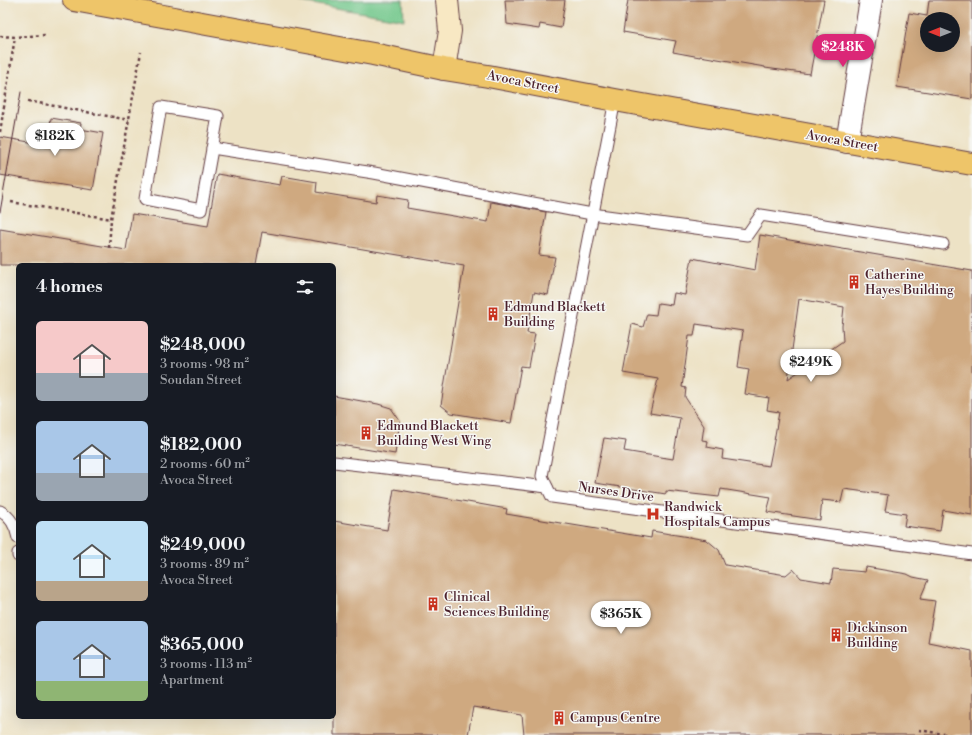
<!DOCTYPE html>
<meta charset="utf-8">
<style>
body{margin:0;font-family:"Libre Bodoni",serif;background:#20242c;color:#f1f3f6;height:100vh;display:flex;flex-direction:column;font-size:15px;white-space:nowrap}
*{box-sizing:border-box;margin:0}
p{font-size:13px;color:#9ea1a6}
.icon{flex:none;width:22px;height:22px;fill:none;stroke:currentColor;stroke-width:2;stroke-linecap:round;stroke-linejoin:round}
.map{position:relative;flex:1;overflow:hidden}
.side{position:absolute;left:16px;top:263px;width:320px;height:456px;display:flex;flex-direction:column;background:#171b24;border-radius:6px;box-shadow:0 4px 16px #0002}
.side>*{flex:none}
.needle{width:26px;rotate:270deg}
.buttons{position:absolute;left:920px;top:12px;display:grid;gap:8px}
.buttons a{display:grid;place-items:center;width:40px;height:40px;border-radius:50%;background:#171b24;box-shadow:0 4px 16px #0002;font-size:20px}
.price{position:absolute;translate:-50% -34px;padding:0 9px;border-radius:14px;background:#fff;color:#222;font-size:13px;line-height:26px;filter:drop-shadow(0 1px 2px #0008)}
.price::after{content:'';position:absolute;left:50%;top:24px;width:12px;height:9px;margin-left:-6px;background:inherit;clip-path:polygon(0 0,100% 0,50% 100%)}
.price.current{background:#db2777;color:#fff}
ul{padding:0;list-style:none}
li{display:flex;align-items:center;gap:12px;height:100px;padding:0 20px}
li span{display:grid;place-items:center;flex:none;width:112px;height:80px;border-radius:6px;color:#555}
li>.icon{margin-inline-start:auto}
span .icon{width:48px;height:48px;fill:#fffc;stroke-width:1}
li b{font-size:17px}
h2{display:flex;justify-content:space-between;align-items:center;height:48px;padding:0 20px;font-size:17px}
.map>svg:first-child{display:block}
</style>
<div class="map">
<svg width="972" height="735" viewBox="0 0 972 735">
<rect width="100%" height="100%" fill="#f6f6f2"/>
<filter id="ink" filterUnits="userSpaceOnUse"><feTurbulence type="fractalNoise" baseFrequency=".025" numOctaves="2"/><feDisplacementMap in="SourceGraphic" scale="8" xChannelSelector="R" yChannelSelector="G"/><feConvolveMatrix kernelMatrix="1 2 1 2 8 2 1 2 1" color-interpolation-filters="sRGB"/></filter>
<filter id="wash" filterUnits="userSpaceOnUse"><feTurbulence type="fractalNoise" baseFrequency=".012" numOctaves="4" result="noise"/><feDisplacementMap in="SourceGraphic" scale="16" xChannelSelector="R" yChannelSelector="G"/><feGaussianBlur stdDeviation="0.9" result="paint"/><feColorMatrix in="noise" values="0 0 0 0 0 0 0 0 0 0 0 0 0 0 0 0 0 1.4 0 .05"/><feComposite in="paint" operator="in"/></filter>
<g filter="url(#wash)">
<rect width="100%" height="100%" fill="#ede2c5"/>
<path fill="#73c88c" stroke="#5e745c" d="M290,0h113l1,20z"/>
<g id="blocks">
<g fill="#cfa980" fill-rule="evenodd">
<path d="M505,0h60l-4,28 -21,-4 -1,5 -32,-5z"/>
<path d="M628,0h196l-14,74 -45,-6v-1l-65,-11v1l-27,-5 3,-11 -53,-9z"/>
<path d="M929,0h43v99l-75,-12 12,-74 18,3zM927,19h26v26h-26z"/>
<path d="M51,118l30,5 -1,6 23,4 -10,57 -93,-15v-38l47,8z"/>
<path d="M217,174l63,11 2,-9 35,6 -1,10 60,10 1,-7 31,5 -1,8 81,14 3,-20 55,10 -7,43 16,2 -7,38 -14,-3 -7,41 8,1 -6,33 -8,-1 -10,57 -60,-10 -10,-8 23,-139 -202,-34 -6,33h-256v-36l126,21 6,-36 76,12z"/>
<path d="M760,235l212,36v244l-29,-5 -3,21 -36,-5 2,-12 -21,-3 3,-16 -44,-6 -3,13 -19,-2 -2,20 -53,-8 4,-15 -50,-8 -2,8 -53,-6v3l-71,-11 9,-45 22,3 -2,10 49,8 7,-41 -30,-5 8,-34 -35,-6 9,-49 11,3 4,-13 9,1 2,-12 14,2 2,-12 11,2 7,-37 63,12zM799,299l45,8 -2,19 1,15 -55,38zM696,324l47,7 -5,36 11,2 -4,25 24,4 -2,12 12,2 -5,29 -5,25 -47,-7 1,-9 -16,-3 1,-6 -6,-1 2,-14 -19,-29 1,-9 -4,-1 7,-51h5z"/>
<path d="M334,396l44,8 13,4 9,13 -5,33 -61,-10z"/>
<path d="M394,489l113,20 -1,5 145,24 1,-7 55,9 12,10 6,15 61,10 7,-6 8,9 30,5 2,-14 32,3 1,-5 41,7 6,3 15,3 -8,19 15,2 -7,41 44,9v84h-448l-2,-20 -49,-8 -5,28h-134v-214l53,9z"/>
</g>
</g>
</g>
<g filter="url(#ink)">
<use href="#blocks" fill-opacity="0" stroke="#623c42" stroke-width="1"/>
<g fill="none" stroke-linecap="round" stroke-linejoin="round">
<g stroke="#623c42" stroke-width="13">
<g id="lane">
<path d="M161,107l57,9 -17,94 -56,-11z"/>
<path d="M212,148l162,25 218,41 155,21 14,-20 182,29"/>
<path d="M334,462l213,25 5,10 420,57"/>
<path d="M547,487l-5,-11 73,-376"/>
<path d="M0,511c10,5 16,16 18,27"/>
<path d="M18,556v-3"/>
</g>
</g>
<g stroke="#623c42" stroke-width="24">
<path id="street" d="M847,142l24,-142"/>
</g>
<g stroke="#623c42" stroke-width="24">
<path id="secondary" d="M444,69l6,-38 -3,-31"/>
</g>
<g stroke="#623c42" stroke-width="24">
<path id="primary" d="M74,0l299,54 71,15 44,7 127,24 357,64"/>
</g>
<g stroke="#623c42" stroke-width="2.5" stroke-dasharray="3 3" stroke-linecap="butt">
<path d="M0,36l15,1 30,-2"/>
<path d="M28,101l101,19"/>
<path d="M0,132l15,-95"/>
<path d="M11,202l100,17 30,-167"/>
<path d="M109,248l2,-29"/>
<path d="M919,730l31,5"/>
</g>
<use href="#lane" stroke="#fff" stroke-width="11"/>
<use href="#street" stroke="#fff" stroke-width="22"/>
<use href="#secondary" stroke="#f8e8c3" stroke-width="22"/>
<use href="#primary" stroke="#eec569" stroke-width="22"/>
<path stroke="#4a1f2b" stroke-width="1" d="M0,212l21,-120"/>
</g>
</g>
<defs>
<g id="building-bare" transform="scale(1.08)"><path d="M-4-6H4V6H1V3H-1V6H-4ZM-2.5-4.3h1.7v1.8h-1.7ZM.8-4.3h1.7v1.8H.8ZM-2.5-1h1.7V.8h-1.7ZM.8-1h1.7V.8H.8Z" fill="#c8321e" stroke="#f6f6f2" stroke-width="2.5" paint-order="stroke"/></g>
<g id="hospital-bare" transform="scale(1.08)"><path d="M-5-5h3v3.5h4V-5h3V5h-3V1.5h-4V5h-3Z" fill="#c8321e" stroke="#f6f6f2" stroke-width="2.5" paint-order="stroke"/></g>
</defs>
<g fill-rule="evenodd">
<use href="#building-bare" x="854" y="282"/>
<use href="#building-bare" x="493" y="314"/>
<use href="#building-bare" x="366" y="433"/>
<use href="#hospital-bare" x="653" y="514"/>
<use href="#building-bare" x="433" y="604"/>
<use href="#building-bare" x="836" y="635"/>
<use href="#building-bare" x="559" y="718"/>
</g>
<g text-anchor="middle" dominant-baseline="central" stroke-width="3" stroke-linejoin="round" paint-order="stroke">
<g font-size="13" fill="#4a1f2b" stroke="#f6f6f2">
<text transform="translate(523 82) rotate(11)">Avoca Street</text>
<text transform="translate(842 141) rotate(10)">Avoca Street</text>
<text transform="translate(616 492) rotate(8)">Nurses Drive</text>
</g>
<g font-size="13" fill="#4a1f2b" stroke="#f6f6f2" text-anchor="start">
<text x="865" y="275">Catherine<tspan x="865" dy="15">Hayes Building</tspan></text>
<text x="504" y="307">Edmund Blackett<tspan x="504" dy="15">Building</tspan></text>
<text x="377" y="426">Edmund Blackett<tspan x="377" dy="15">Building West Wing</tspan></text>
<text x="664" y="507">Randwick<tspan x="664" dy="15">Hospitals Campus</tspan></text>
<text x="444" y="597">Clinical<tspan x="444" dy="15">Sciences Building</tspan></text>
<text x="847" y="628">Dickinson<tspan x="847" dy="15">Building</tspan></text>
<text x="570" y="718">Campus Centre</text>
</g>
</g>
</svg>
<div class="buttons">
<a><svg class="needle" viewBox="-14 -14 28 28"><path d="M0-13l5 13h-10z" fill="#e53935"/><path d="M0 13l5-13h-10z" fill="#9ea1a6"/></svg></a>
</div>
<b class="price current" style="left:843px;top:68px">$248K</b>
<b class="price" style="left:55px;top:157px">$182K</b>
<b class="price" style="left:811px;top:383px">$249K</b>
<b class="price" style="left:621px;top:635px">$365K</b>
<section class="side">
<h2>4 homes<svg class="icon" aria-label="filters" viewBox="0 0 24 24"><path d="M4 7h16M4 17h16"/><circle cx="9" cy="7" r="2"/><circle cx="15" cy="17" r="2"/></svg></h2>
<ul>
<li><span style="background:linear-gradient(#f6c9c9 65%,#9aa5b1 0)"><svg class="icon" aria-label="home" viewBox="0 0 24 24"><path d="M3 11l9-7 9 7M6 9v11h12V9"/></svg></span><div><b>$248,000</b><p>3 rooms · 98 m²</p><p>Soudan Street</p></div></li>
<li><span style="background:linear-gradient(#a9c7e8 65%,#9aa5b1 0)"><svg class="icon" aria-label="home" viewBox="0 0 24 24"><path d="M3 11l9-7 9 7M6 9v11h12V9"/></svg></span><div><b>$182,000</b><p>2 rooms · 60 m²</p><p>Avoca Street</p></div></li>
<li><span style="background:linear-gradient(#bfe0f5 75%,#b9a48a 0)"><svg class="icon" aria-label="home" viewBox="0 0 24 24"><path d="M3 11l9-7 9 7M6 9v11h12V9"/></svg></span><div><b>$249,000</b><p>3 rooms · 89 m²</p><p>Avoca Street</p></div></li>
<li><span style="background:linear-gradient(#a9c7e8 75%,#8fb573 0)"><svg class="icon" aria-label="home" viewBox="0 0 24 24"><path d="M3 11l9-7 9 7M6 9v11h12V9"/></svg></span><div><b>$365,000</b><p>3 rooms · 113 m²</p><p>Apartment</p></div></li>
</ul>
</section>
</div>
